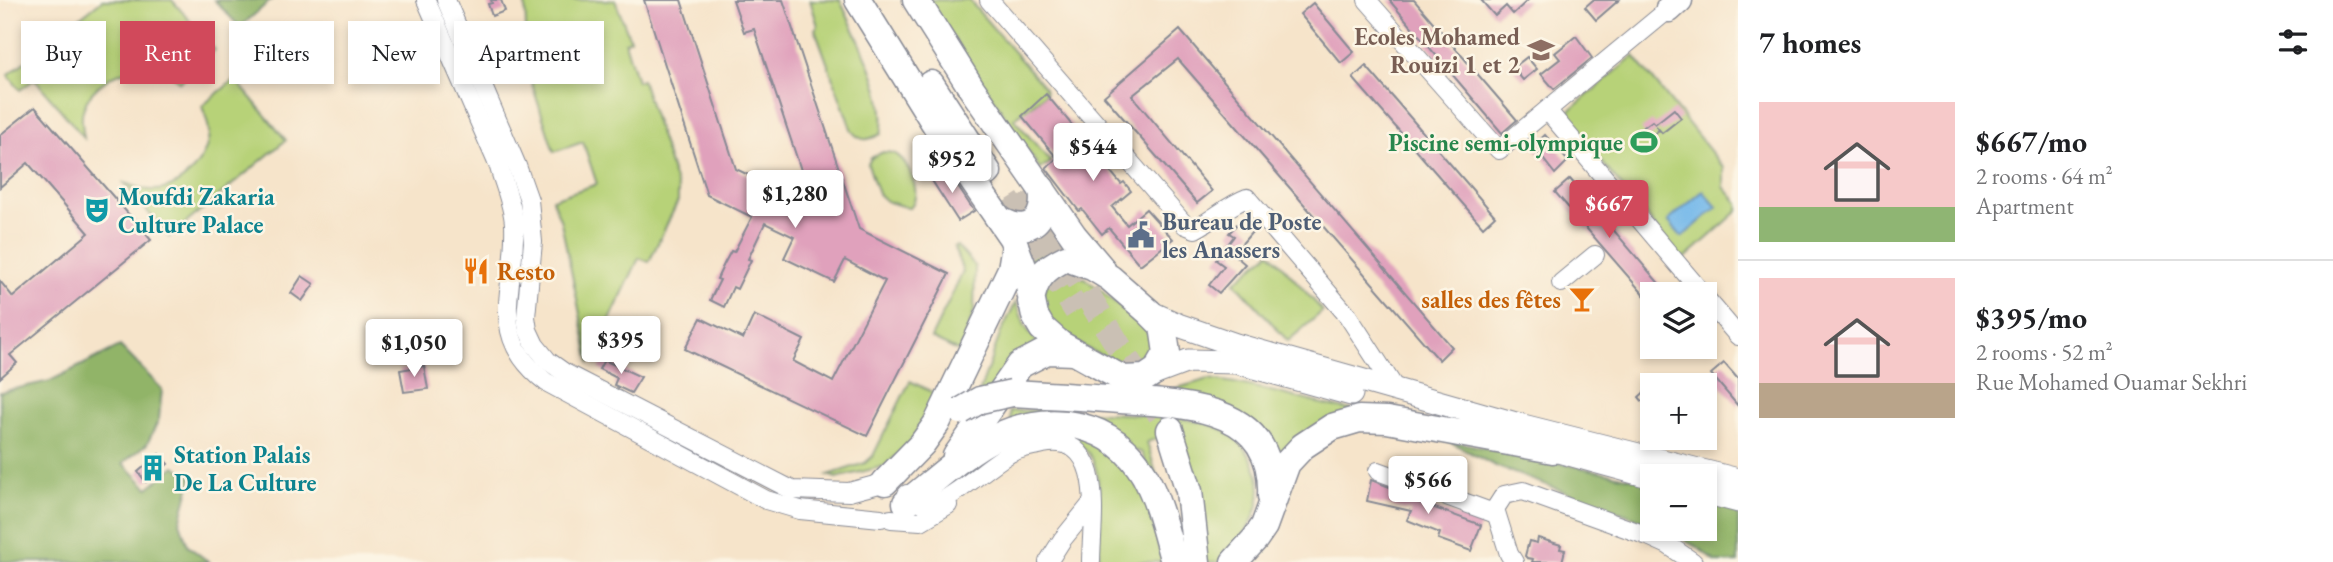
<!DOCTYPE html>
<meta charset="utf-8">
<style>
body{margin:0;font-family:"EB Garamond",serif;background:#f2f2f2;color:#202124;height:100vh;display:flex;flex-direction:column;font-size:26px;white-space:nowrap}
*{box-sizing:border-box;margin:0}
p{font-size:23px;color:#757577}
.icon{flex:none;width:38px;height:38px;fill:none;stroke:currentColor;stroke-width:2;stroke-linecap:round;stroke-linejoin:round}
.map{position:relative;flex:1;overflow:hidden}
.drawer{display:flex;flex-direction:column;background:#fff;width:595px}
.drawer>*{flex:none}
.banner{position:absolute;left:21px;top:21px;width:665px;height:63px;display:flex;gap:14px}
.controls{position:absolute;left:1640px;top:282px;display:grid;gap:14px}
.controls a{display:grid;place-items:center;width:77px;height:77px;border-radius:0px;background:#fff;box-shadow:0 4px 10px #0003;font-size:35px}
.price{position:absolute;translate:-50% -60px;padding:0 16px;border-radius:7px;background:#fff;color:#222;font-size:23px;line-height:46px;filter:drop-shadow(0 2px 4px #0008)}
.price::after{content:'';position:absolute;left:50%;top:42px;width:21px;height:16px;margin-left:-10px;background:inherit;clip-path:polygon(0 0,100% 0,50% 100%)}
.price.active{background:#d1495b;color:#fff}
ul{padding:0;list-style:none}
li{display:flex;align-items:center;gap:21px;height:175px;padding:0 21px}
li+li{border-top:2px solid #e0e0e0}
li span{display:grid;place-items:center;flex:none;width:196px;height:140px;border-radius:0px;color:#555}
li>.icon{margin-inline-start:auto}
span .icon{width:84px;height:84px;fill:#fffc;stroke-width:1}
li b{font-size:30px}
h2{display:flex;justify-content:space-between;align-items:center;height:84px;padding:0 21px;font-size:30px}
.chip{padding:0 24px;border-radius:0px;background:#fff;box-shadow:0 4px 10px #0003;font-size:24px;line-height:63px}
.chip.active{background:#d1495b;color:#fff}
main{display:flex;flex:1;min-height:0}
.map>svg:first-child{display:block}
</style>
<main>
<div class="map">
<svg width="1738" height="562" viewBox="0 0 1738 562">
<rect width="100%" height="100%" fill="#fcf5e5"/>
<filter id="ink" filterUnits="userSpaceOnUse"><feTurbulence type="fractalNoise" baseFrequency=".0143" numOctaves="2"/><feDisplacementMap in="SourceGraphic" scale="14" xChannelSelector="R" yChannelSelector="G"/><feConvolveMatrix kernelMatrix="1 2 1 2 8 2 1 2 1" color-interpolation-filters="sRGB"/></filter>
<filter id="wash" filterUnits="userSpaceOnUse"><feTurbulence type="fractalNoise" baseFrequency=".00686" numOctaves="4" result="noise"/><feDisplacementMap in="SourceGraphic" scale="28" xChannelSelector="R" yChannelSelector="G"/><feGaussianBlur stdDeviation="1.57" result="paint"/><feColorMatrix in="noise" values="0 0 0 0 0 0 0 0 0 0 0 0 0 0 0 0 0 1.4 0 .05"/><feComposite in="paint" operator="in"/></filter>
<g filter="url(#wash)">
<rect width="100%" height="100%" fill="#f6e4ca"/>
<g fill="#b7d278" stroke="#69806b" stroke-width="2">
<path d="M102,0h70l43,50 -35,32c-28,-28 -86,-10 -97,28 -3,8 0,20 1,28l-49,-59 -15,11 -12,-15z"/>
<path d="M525,0h90l15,39 -5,3 12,39 5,-1 36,110v11l-29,61 -10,-4 -49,104 -29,-140 -9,-23 45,-15 -14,-42 -29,10 -22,-68 -5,-28z"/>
<path d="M810,0h30c16,36 50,95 41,134 -12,6 -20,9 -29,-3l-37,-102 3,-3z"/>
<path d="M928,0h41l76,88 1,6 -32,25 37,43 -11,7z"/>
<path d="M1634,56l90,112v19l14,16v8l-55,49 -120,-144z"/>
<path d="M235,79l51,61 -117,97 -45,-54c8,2 18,7 27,7 28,2 57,-29 58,-57 0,-9 -4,-19 -7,-27z"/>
<path d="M883,152c5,0 8,0 12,2 14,6 30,45 13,54l-22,-7 -8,-7 -10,-30 3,-6z"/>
<path d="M1048,210l24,33 -18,4 -24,13 -9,-29z"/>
<path d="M957,246l18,20 -1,45 -14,41 -29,-14 32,-66 -9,-25z"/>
<path d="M1270,252l53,59 -35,30 -53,-59z"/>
<path d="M1062,273h12l11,5 64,52c9,23 5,30 -15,42l-83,-42 -9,-35 5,-11z"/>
<path d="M1016,302l9,24 12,16 -45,46 -13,5 22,-61z"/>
<path d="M1209,379c53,6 103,26 155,33l-85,45 -115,-61 10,-7z"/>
<path d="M910,381l28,14 -21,41 -32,30 -49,12 -8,-3 37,-12 8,-7z"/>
<path d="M1041,410c44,4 150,1 184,21 13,8 22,19 28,31 20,39 -7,72 -30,100h-18l-28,-131 -30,11 15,53 -21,-43 -130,-29 -1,-12z"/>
<path d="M1057,432c13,3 26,4 37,9 45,21 59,77 68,121h-63c0,-31 4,-66 -4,-96 -3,-10 -11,-19 -20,-24 -45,-22 -98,32 -131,56l-11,5 -7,-6 41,-29 16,-18 45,-15z"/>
</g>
<g fill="#91b468" stroke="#567263" stroke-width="2">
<path d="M214,0h57l-31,27z"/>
<path d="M120,346l42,43 -3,30 -12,25 -24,19 25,25 27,-22 17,11 -12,45 8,24 21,16h-209v-170l50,-11z"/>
<path d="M1447,440l205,42v42l-157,-58z"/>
<path d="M1705,496l33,10v56h-22l-19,-15 -33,-18 40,-1z"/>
</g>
<path fill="#73b8ea" stroke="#4774a4" stroke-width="2" d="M1703,191l14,16 -35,30 -14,-16z"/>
<g id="blocks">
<g fill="#e0a1bc">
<path d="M491,0h10l4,11 -13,5 -4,-12 4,-1z"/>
<path d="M644,0h37l55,169 77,37 -59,-177 -10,3 -11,-32h50l76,229 90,45 -82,162 -182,-87 16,-31 42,21 11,-24 50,25 -11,21 40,21 52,-101 -40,-21 -11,22 -50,-24 10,-21 -29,-14 -17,36 3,1 -14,29 -4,-2 -9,20 -14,-7 10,-20 -3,-1 7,-15 7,-13 3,1 18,-35 -45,-22z"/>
<path d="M1389,0h25l103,120 -15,13z"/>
<path d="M1481,0h47l-15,14 -7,-8 -11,10z"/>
<path d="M1593,0h26l-23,20 -11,-13z"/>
<path d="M1313,3l41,49 -13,11 -41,-49z"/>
<path d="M1180,30l272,317 -13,13 -261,-301 -46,37 80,95 -15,12 -93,-107z"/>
<path d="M1576,36l16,22 -38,31 -13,-15 19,-15 -5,-6z"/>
<path d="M1527,57l10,12 -14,11 -10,-12z"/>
<path d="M1366,66l129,150 -12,11 -130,-149z"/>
<path d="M1046,94l75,90 3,-2 7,9 -19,16 15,18 19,-16 27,30 -33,26 -31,-37 -7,6 -20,-25 -3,2 -33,-43 11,-10 -35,-42z"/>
<path d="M35,107l116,133 -141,115 7,8 -17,15v-97l13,16 76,-64 -61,-70 -28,24v-52z"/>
<path d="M1674,109l7,9 -19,15 -6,-7 3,4 -11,8 -7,-9 11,-8 3,3z"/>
<path d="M1545,135l23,26 -13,13 -22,-28z"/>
<path d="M946,169l28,42 -16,10 -27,-42z"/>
<path d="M1570,179l98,115h-16v10l-97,-112z"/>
<path d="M1240,221l12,11 -19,22 12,10 -26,29 -10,-8 15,-19 -8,-6 18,-24 -5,-3z"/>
<path d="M302,276l12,8 -12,17 -11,-8z"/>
<path d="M604,360l37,17 -10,16 -17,-8 3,-7 -18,-9z"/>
<path d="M1724,363l14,16v27l-27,-32z"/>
<path d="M424,366l4,23 -24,3 -4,-22z"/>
<path d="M1652,385v28l-13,-16z"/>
<path d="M159,454l9,10 -22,18 -8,-10z"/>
<path d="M1371,480l32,12 -1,4 79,29 -10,26 -33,-12 2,-6 -33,-13 4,-9 -44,-10z"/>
<path d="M1538,538l23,7 -1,4 5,1 -3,12h-30l1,-3 -6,-1 -2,-2 4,-15 8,2z"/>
</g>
</g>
</g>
<g filter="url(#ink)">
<use href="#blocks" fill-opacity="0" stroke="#888a94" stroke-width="2"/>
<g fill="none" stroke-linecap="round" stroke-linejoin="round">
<g stroke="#cac0b4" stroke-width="26" stroke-dasharray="26 13" stroke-linecap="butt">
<path d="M1025,193l145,237"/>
<path d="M1007,200l70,111"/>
</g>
<g stroke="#888a94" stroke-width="20">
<g id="minor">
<path d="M426,0l73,167c5,18 14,38 15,57 3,65 -30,110 32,158l220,118 34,10 81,8"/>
<path d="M446,0l71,166 12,34 4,42 -7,75 2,13 7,15 13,16 17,12 227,117 57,2 30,-8"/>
<path d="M989,0l196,225 10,4c18,-9 33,-24 52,-31l101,118 48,74"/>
<path d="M1367,0l132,150 48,-40"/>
<path d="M1669,9l-122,101 156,184"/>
<path d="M1561,283l34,-28"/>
<path d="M1704,296l34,40"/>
<path d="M1378,471l118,43"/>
<path d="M907,494l17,10h12c26,-13 47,-34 71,-49 11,-7 24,-8 36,-11 65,-13 48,81 48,118"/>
<path d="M891,519l30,2 27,-16"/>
<path d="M1048,562l14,-22 30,-37"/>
<path d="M1514,562l-5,-8 -14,-45 9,-14 19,-4 125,45 20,9 25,17"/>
</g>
</g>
<g stroke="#888a94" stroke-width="25">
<g id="major">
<path d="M1149,312l29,13 58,20 121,34 166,47 215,54"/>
<path d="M1148,376l40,-15 48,1 115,32"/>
<path d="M1536,445l116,32"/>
<path d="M1704,492l34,9"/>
</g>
</g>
<g stroke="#888a94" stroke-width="29">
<g id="highway">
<path d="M858,0l90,145 64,93 15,39 8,39 7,12 18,16 63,35 22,-1 12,-8 10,-17 -4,-27 -14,-14 -39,-34 -18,-11 -26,-9c-21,10 -32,20 -35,44"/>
<path d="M916,0l56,89 102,147 28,33"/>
<path d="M1669,9l10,-9"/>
<path d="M931,84l57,88"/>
<path d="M1002,221c29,15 45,-2 40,-32"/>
<path d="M1012,393c36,2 72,4 108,7 66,4 155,5 151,96"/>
<path d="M1170,430l19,61 8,71"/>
<path d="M956,456l64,-91 27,-14 27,1"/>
<path d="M885,482l37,-38 15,-21 74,-154 4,-24"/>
<path d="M906,503c26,-20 61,-53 90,-66 55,-26 117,-16 149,39 14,26 21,58 29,86"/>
<path d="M1234,562l21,-23 9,-13 23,-63 16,-17 29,-19 27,-8 28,1 166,30"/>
</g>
</g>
<use href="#minor" stroke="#fff" stroke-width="18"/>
<use href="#major" stroke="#fff" stroke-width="23"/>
<use href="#highway" stroke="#fff" stroke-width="26"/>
<g stroke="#888a94" stroke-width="29" stroke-linecap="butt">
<path id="highway-bridge" d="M961,411l19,-11 32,-7"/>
</g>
<use href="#highway-bridge" stroke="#fff" stroke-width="26"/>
</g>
</g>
<defs>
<g id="school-bare" transform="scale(2.1)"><path d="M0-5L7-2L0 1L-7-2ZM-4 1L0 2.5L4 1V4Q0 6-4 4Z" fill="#8d6e63" stroke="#fcf5e5" stroke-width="2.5" paint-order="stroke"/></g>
<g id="stadium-bare" transform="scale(2.1)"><path d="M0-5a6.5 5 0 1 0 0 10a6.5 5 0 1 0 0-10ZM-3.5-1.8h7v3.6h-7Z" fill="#2e9e5b" stroke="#fcf5e5" stroke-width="2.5" paint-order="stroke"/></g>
<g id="theatre-bare" transform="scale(2.1)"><path d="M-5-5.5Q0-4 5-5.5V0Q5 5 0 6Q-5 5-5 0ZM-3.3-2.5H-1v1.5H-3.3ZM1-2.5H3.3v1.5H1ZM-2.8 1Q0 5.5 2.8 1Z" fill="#0f9aa8" stroke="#fcf5e5" stroke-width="2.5" paint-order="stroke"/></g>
<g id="civic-bare" transform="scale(2.1)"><path d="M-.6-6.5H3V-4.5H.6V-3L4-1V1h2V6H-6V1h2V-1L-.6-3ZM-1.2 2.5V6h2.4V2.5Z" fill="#5c6f8a" stroke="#fcf5e5" stroke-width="2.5" paint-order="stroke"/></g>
<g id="restaurant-bare" transform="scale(2.1)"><path d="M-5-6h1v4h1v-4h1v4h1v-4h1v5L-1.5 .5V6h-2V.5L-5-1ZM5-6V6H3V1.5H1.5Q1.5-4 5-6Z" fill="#e8710a" stroke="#fcf5e5" stroke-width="2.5" paint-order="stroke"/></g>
<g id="bar-bare" transform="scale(2.1)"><path d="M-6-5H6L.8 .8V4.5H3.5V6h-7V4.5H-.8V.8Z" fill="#e8710a" stroke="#fcf5e5" stroke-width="2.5" paint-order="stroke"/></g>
<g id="building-bare" transform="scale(2.1)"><path d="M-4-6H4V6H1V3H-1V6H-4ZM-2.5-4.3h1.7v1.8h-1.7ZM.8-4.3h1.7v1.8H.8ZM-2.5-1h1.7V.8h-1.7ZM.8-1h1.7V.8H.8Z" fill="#0f9aa8" stroke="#fcf5e5" stroke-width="2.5" paint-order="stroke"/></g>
</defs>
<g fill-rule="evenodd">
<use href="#school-bare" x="1541" y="50"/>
<use href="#stadium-bare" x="1644" y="142"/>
<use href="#theatre-bare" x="97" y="210"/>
<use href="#civic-bare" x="1141" y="235"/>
<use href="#restaurant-bare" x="476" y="271"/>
<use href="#bar-bare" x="1582" y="299"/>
<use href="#building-bare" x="153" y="468"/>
</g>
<g text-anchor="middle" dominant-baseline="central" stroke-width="5" stroke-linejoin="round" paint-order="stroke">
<g font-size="24" font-weight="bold" fill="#785e54" stroke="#fcf5e5" text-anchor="end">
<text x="1520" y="36">Ecoles Mohamed<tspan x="1520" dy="28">Rouizi 1 et 2</tspan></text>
</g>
<g font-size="24" font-weight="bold" fill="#27864d" stroke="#fcf5e5" text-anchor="end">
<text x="1623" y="142">Piscine semi-olympique</text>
</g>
<g font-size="24" font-weight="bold" fill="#0d838f" stroke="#fcf5e5" text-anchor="start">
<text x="118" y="196">Moufdi Zakaria<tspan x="118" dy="28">Culture Palace</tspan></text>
<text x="174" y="454">Station Palais<tspan x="174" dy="28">De La Culture</tspan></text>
</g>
<g font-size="24" font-weight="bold" fill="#4e5e75" stroke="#fcf5e5" text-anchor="start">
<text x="1162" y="221">Bureau de Poste<tspan x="1162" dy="28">les Anassers</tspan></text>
</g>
<g font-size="24" font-weight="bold" fill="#c56008" stroke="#fcf5e5" text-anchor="start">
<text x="497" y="271">Resto</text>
<text x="1561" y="299" text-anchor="end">salles des fêtes</text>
</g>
</g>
</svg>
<div class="controls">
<a><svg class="icon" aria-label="layers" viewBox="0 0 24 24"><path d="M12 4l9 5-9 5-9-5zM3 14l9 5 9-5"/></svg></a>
<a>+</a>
<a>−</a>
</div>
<b class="price" style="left:1093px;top:183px">$544</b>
<b class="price" style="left:952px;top:195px">$952</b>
<b class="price" style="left:795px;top:230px">$1,280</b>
<b class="price active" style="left:1609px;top:240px">$667</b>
<b class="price" style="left:621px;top:376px">$395</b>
<b class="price" style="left:414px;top:379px">$1,050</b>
<b class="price" style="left:1428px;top:516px">$566</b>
<div class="banner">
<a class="chip">Buy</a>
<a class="chip active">Rent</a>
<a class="chip">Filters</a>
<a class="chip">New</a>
<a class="chip">Apartment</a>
</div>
</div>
<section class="drawer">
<h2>7 homes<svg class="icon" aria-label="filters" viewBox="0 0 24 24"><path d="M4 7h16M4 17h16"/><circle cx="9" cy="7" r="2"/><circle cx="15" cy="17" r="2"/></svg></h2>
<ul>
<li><span style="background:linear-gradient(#f6c9c9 75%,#8fb573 0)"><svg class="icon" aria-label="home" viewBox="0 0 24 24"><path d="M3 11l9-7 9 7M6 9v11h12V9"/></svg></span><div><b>$667/mo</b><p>2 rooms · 64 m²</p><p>Apartment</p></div></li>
<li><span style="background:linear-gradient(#f6c9c9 75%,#b9a48a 0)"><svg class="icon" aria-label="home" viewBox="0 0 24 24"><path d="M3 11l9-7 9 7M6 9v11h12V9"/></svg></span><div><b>$395/mo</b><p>2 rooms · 52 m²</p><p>Rue Mohamed Ouamar Sekhri</p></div></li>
</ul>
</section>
</main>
